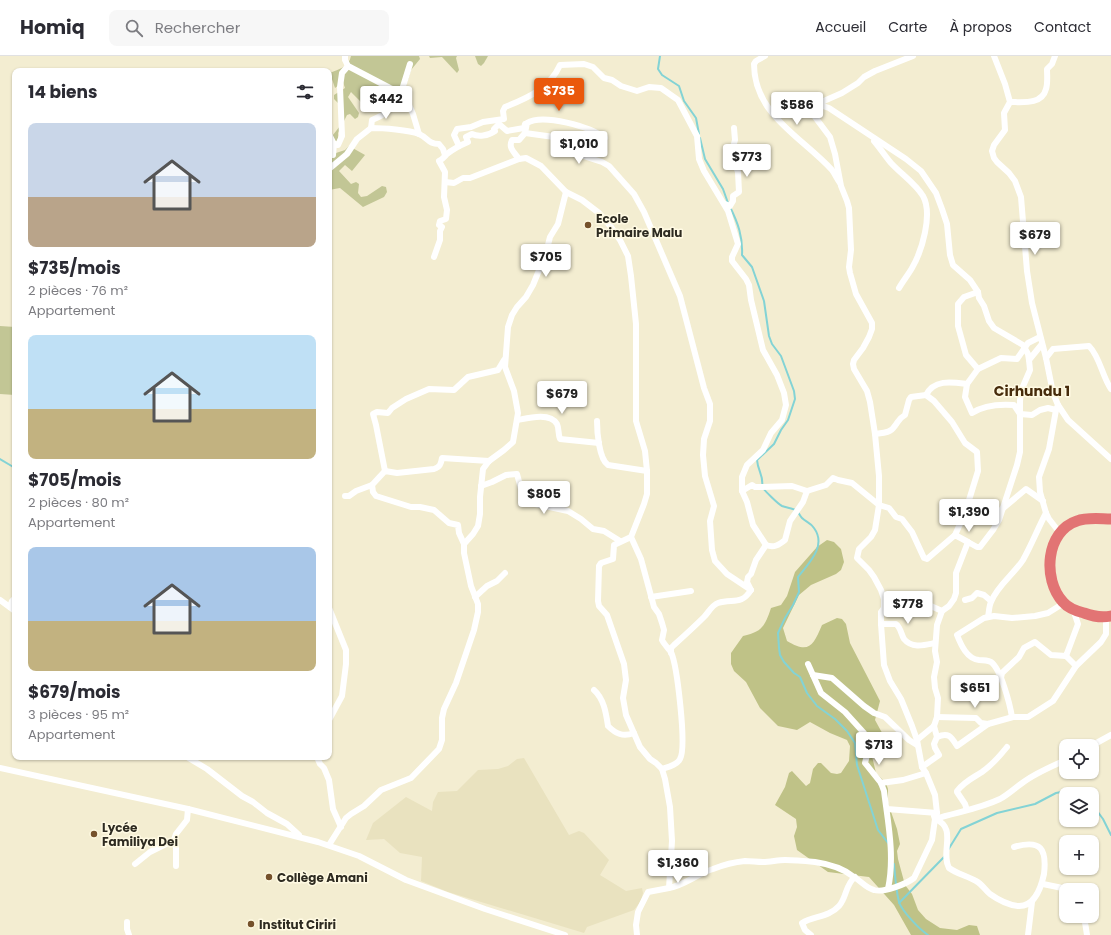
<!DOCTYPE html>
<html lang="fr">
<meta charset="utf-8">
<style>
body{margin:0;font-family:Poppins,sans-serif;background:#f7f7f7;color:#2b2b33;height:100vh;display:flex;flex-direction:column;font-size:15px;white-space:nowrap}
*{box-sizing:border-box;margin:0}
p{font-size:13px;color:#7c7c81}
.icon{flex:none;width:22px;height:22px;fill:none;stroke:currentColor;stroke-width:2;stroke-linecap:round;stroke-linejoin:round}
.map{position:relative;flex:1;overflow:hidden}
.panel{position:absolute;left:12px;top:12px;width:320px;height:692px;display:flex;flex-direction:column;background:#fff;border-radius:8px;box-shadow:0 1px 3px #0004}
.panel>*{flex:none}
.buttons{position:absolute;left:1059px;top:683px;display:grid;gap:8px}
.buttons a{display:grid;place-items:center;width:40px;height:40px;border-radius:8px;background:#fff;box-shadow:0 1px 3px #0004;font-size:20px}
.price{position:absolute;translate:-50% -34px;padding:0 9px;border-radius:4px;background:#fff;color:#222;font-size:13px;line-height:26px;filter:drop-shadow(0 1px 2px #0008)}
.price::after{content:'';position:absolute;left:50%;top:24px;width:12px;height:9px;margin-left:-6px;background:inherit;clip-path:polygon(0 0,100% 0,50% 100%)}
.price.selected{background:#ea580c;color:#fff}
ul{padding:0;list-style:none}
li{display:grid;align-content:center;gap:8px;height:212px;padding:0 16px}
li span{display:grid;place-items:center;height:124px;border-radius:8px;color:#555}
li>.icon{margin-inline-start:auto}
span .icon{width:72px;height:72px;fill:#fffc;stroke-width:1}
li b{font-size:17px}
h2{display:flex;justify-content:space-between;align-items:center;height:48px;padding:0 16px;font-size:17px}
header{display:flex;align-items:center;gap:24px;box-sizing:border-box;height:56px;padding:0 20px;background:#fff;border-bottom:1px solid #e1e1e2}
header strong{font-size:19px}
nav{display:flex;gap:22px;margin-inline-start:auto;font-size:14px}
.search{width:280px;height:36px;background:#f7f7f7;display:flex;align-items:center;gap:10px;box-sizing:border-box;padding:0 14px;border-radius:8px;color:#7c7c81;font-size:15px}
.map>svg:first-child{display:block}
</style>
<header>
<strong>Homiq</strong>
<div class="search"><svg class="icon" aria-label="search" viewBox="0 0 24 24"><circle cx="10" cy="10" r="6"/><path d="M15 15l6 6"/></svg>Rechercher</div>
<nav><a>Accueil</a><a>Carte</a><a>À propos</a><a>Contact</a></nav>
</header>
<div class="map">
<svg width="1111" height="879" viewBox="0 0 1111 879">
<rect width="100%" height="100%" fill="#f3edd1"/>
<path fill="#e9e2bf" d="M524,702l45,77 10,-4 5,2 25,27 -9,15 26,16 16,-3 1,5 -2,8 -7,9 -47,17 -3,6 -136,-41 -27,-11 1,-24 -22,-4 -16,-14 -18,1 7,-17 33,-26 26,14 1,-9 5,-10 19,-1 21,-21 20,-1 10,-3 9,-7z"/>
<g fill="#c2c695">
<path d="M351,0h68l1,3 -9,11 -5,16 3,7 -10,7 -9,-1 -8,-8h-8l-9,15 -14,-14 -3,5 11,16 -1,4 -3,2 -5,-5 -3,1 -9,18v6l-6,9 4,5 9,-3 4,-4 16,9 -13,16 -7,-6 -6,6 12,13 5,-2 3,2 -1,9 3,4 6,-1 15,-10 4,1 1,5 -3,5 -21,10 -23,-19 -11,2v-50l11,-14v-21l-6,-6v-4l11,-7 -2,-6 -8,6 -5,-15c9,-4 19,-6 21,-17z"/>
<path d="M429,0h28l-1,2 3,12 -2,3 -15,-16 -12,1z"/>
<path d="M475,0h13l-4,7 -3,3 -3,-2z"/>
<path d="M0,270l15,1v68l-15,-1z"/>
</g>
<path fill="#bfc287" d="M827,484l7,2 7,7 3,13 -3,8 -5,4 -25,11 -12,10 -16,33 4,13c22,13 26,5 35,-16l15,-7 5,1 4,5 4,19 30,58 -5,19 11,20 -4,7 -11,5 5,21 10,10 2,6v14l9,26 3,15 -3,7 1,8 7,26 7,9 6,16 8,9 14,9 17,2 12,-5 8,1 3,9h-69l-17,-30 -25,-28 -41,-5 -31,-22 -3,-14 3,-9 -1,-8 -21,-14 10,-18 4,-14 3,-2 14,15 4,-3 3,-14 5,-6h3l10,10 6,1 4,-1 8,-12 1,-15 -3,-6 -17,-7 -20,-11 -13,8 -19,-4 -18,-18 -14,-26 -12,-11 -3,-7v-11l12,-17c19,-4 22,-10 28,-28l10,-3 6,-9 8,-24 22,-25z"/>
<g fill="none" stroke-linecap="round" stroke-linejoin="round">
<g stroke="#83d3d5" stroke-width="2">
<path d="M660,0l-2,13 4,6 17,11 5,15 12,17 3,16"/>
<path d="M700,82l5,21 18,30 5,14"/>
<path d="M730,151c8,16 13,30 12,48l10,12 12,34 5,35 3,8 9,12 13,35 1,8 -7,21 -7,10 -7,14 -17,16c1,12 7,15 5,27 3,4 16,17 20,19 5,2 11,2 15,5 2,2 3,5 5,7 4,4 9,5 12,10 13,18 -5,35 -16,49l1,15 -6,13 -8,13 -7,15 1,15 1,7 4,7 10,11 6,4 7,16 10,13 18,13 12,12 8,12 2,22 21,65 10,13"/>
<path d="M0,403l15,9"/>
<path d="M1092,748l11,15 8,16"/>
<path d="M948,794l13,-21 36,-16 38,-9 21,-11 15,-3 7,1 4,3"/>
<path d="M894,808c1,12 2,26 5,38 3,9 20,27 29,33"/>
<path d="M899,847l46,-47"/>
</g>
<g stroke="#fff" stroke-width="6">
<path d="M345,0v4l3,6 42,22 7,3 8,5 8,18 6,20"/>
<path d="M765,0l-9,5 -2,3c0,51 48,73 78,106 3,4 5,9 8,13"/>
<path d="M994,0l11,28 5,18 -6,11 1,17 -11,15 -2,6 2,7 3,4 12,11 6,8 6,16 6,74 5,32 14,55 7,35 5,12 10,15 43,39"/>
<path d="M401,37l9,-29"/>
<path d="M1010,46c12,0 32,3 36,-13 2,-6 1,-14 1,-20l5,-5 3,-8"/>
<path d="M817,48l25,-11 16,-10 6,-6 11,-6 38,-15"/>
<path d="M371,72l1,-8c23,-10 15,-11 25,-29"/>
<path d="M525,77l29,4 10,5 13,12 25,8 7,4 25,28 10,18 36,84 24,92 6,16v17l-6,18 -1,16 2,21 9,30 -4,15 2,29 3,11 12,13 24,16"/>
<path d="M329,78l5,10 -1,11"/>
<path d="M605,82c-14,-11 -62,-25 -78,-15l-2,10 -6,7h-7c-4,8 2,12 7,19l7,-1 15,8 25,26 16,8 17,13 12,14 9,13 8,16 3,20 5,48v97l9,30 2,20v23l-3,10 -13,33 -17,8 -1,14 -12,4 -2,3 -1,35 1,5 8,9 17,49 2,16 -3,18 3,17 14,32 10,12 6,4 6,6 3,10 5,28 2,34 -3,47 -21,4 -10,20 -2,13 1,10"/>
<path d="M874,85c6,7 11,15 17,22 10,11 24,20 32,33 10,18 -1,55 -11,72 -4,7 -9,13 -13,20"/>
<path d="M334,88l4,1 4,-9 -2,-49 2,-14 6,-7"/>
<path d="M459,90l-5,-11 3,-6 14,-2 12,-5 21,-3 -1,-8 2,-4c23,-9 45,-19 55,-42l24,-1 9,3 11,11 8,2 9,6 16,5 12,-4 12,1 17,12 19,36 2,23 5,12 24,40 10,33 -6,13v4l14,18 3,6 2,15 12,50 14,25 7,18 2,12 -4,15 -11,13 -8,17 -16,15 -5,12v14l5,11 6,23 13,20"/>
<path d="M329,113l18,-15 10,-15 14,-11c12,0 38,2 48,6 9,4 9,10 20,10l4,5 2,6"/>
<path d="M445,126l9,1 9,-5h7l49,-19"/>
<path d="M725,148l5,2 3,-5v-5l6,-4 -1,-20 -7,-18 4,-14 -1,-12"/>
<path d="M434,201l6,-17v-9l2,-4 -3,-2 1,-4 6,-2 1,-9 -3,-13 1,-25 -6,-11c4,-2 5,-4 8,-7 6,-5 14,-9 21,-12l-2,-5 6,-3c6,3 16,2 23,-3l-1,-2 5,-5 8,7 17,-3 1,-4"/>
<path d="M1046,302l7,-9 36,-3c11,11 13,30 22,43"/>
<path d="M978,313l23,-11 16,1 11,-16 12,-6"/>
<path d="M967,328l-2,13 7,16c12,-8 28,-9 42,-8l6,9 12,1 8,-5 8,-2 8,2"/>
<path d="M926,339l8,6 18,21 13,21 12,9 1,19 -13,42 -10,22"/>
<path d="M1058,349l-2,5 -7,39 -10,28 1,15 6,21 3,6 11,14"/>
<path d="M518,364c10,-2 32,-8 39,4 2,4 1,10 3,15l39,4"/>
<path d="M597,365c0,11 2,38 11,44l39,6"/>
<path d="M875,378c6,-1 16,-1 19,-7 5,-6 4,-8 11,-12l4,-15 2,-3 15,-2c8,-16 26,-13 41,-11l11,-15 -12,-14 -8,-29v-22l6,-7 14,-5"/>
<path d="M385,415l-9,-46 -3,-11 4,-2 11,1 4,-5 14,-9 23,-10 25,1 14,-13 30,-7 6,-10"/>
<path d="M481,430l11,-4 14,-7 11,-1 7,26 11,4 33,7 13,8 12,10 11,2 16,10"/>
<path d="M742,435l10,-6 3,2h7l30,-1 15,5 19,-6 7,-7 5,2 14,3 27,22 10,3 7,9 6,2 10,13 12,26 3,1 28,-24 13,7"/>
<path d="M345,440h4l7,-5 16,-6"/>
<path d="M1001,454l25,-21 17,12"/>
<path d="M631,481l10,22 13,48 5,7 3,9 2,7 -2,10c2,4 6,8 9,12 6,13 16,95 9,107 -3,6 -12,8 -18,10"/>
<path d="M464,488l-5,-11 -1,-8 -9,-2 -15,-13 -14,-3h-9l-35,-11 -3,-4 -1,-7 13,-14 12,2 37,-4c6,-2 7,-5 8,-11l47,3"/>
<path d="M766,489c8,3 13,0 19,-5l5,-19 13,-19 4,-11"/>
<path d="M475,541l12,-11 10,-5 8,-8"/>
<path d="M651,541l40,-6"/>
<path d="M0,544l15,11"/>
<path d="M965,544l7,-2 5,-5 7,2 7,6"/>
<path d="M10,551l2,-6 3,-3"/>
<path d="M329,552l17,42v14l-4,32 -13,24"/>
<path d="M884,552l6,-7 11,-6 10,4 2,-1 29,13"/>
<path d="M988,561c1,-5 1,-11 3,-15 6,-16 23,-28 32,-42 9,-16 15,-32 23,-47"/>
<path d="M881,568h15c5,4 5,10 8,15 8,10 21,6 31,4"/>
<path d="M671,597v-5l3,-3c10,-9 21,-19 30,-28 4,-4 8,-12 14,-14 14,-5 23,3 33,-13l-4,-8 1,-5 3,-3 5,-14 10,-15"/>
<path d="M808,608l13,29 24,19 19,21 6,10 -5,20 16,20 3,8c4,32 11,65 4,98"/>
<path d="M1076,610l25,-24 5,-8v-17"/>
<path d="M813,619l19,3 32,28 10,7 11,4 24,23 8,5"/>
<path d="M1001,622l1,-5 17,-16 5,-9 11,-6 16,13 15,1 12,-32 -5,-15"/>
<path d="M594,634c10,9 12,23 14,36 8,8 15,11 26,7"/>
<path d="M937,661l39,1 5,5 7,1 25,-7h15l25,-16 23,-35 -10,-10"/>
<path d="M1012,661c-2,-12 -11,-48 -21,-55 -4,-2 -8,-2 -12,-2 -12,-1 -18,-15 -22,-25l27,-17 10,-2 18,2 23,-2 13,-3 16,-10"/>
<path d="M934,670l3,11c11,-5 14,-1 20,9l31,-22"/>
<path d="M917,684l17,-14 3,-9 1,-19 -3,-10 -1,-11 3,-15 -2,-11 2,-26 5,-14 7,-5 5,-7 2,-6v-20l12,-31 9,5h3l13,-17 6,-10 18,-55 3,-13v-51l1,-10 9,-21 -1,-10 13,-16"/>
<path d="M1091,690l20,-11"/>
<path d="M187,701l20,12 35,27 11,6 14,11 20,11 12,11"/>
<path d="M317,701l3,7 4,4 5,12 4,29 8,18"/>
<path d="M922,711l17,-12 -4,-7 -1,-4 3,-7"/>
<path d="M0,712l188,41 130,33 41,14 47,24 79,29 80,26"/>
<path d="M881,727l22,-3 23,-7"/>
<path d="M887,753l50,4"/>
<path d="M967,754l-2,-6 -8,-12v-1c8,-10 16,-13 25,-19 10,-7 17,-15 25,-25"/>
<path d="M329,789l17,-27 5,-4 13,-8 17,-16 30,-12 28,-29 3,-9v-22l2,-9 12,-26 18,-53 4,-18v-8l-7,-18 -7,-33v-9l9,-10 5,-8 2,-12v-17l3,-28 6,-8 15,-11 9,-8 5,-29 -4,-22 -9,-24 3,-40 4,-12 5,-8 9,-10 7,-12 13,-32 4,-16 8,-13 8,-32"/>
<path d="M1014,791c27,-8 33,2 30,27 -3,14 -9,33 -26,32 -10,-1 -21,-7 -28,-12 -5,-4 -8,-10 -14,-13 -8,-5 -19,-7 -27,-13 -9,-17 9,-40 -14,-49l-1,-3 3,-3 -2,-18 -9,-22 -4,-6 -5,-27 -5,-14 -11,-27 -11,-18 -6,-16 -3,-41v-12l3,-4v-9l-3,-9 -7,-13 -5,-7 -12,-12 2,-9 12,-12 4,-7 4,-25v-29l-4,-42 -5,-32 -3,-11 -13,-22 -1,-5 1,-4 9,-12 6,-11 3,-8v-6l-16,-29 -6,-21 -1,-6 2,-17 -2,-42 -2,-7 -6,-15 -6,-32 -5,-17 -15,-20 -2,-10 4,-3 12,4 77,51 15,12 15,22 6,16 5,15 3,31 3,10 17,15 8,12 1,6 5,8 5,15 5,7 29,17 5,9 1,6"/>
<path d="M135,808l15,-12 24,-12"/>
<path d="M176,810v-18l-2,-8 2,-6 11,-14 1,-11"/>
<path d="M1043,828l29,6"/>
<path d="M669,832c16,-3 28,-14 44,-19 10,-4 22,-7 32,-8 6,0 12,1 18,1 7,0 15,-2 22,-2 10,0 20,1 30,2 14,2 28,6 39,15 7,4 12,11 20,13 10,3 32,-6 40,-12l18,-38 3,-21c22,-7 44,-10 65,-20 9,-5 16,-12 25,-18 13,-9 27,-15 41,-21"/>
<path d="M1084,860l3,19"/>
<path d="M127,866v7l2,6"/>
<path d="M811,879l-6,-5 -3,-7c12,-7 27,-6 37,-17 8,-9 6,-21 16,-29"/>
<path d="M1028,879l4,-33"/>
</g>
<path stroke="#e27474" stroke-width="11" d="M1111,463c-10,0 -24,-2 -34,2 -31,10 -35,58 -14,81 5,6 13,9 21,11 8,3 18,5 27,3"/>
</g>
<g fill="#75512b" stroke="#fffae3" stroke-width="1.5">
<circle cx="588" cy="169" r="4"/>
<circle cx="94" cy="778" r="4"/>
<circle cx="269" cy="821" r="4"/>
<circle cx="251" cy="868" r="4"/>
</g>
<g text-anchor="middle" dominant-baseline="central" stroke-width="3" stroke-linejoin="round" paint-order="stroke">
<g font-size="12" font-weight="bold" fill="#2e2b21" stroke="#fffae3" text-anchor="start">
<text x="596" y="162">Ecole<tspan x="596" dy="14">Primaire Malu</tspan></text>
<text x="102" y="771">Lycée<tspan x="102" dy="14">Familiya Dei</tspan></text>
<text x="277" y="821">Collège Amani</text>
<text x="259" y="868">Institut Ciriri</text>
</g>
<g font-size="14" font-weight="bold" fill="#462b0b" stroke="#fffae3">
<text x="1032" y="335">Cirhundu 1</text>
</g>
</g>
</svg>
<div class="buttons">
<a><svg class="icon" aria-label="locate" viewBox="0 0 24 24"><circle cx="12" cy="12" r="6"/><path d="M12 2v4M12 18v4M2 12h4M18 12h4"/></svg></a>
<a><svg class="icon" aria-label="layers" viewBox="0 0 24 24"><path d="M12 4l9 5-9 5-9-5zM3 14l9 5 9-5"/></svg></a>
<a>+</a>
<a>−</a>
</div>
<b class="price selected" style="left:559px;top:56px">$735</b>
<b class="price" style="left:386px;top:64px">$442</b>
<b class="price" style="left:797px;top:70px">$586</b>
<b class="price" style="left:579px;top:109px">$1,010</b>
<b class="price" style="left:747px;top:122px">$773</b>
<b class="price" style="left:1035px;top:200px">$679</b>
<b class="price" style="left:546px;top:222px">$705</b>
<b class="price" style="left:562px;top:359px">$679</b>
<b class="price" style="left:544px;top:459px">$805</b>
<b class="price" style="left:969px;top:477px">$1,390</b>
<b class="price" style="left:908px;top:569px">$778</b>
<b class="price" style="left:975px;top:653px">$651</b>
<b class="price" style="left:879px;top:710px">$713</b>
<b class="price" style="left:678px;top:828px">$1,360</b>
<section class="panel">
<h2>14 biens<svg class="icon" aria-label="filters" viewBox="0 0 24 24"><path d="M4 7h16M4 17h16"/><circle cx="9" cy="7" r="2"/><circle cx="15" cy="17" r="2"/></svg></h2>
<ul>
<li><span style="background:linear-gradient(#c9d6e8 60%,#b9a48a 0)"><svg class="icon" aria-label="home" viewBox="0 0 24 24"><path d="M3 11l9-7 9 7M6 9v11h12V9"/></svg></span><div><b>$735/mois</b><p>2 pièces · 76 m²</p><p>Appartement</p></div></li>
<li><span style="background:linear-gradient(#bfe0f5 60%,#c2b280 0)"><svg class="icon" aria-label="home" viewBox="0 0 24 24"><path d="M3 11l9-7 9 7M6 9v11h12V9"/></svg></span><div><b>$705/mois</b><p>2 pièces · 80 m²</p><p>Appartement</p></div></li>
<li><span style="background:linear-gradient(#a9c7e8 60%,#c2b280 0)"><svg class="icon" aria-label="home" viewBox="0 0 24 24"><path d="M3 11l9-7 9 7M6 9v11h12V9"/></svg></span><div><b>$679/mois</b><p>3 pièces · 95 m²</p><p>Appartement</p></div></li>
</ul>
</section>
</div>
